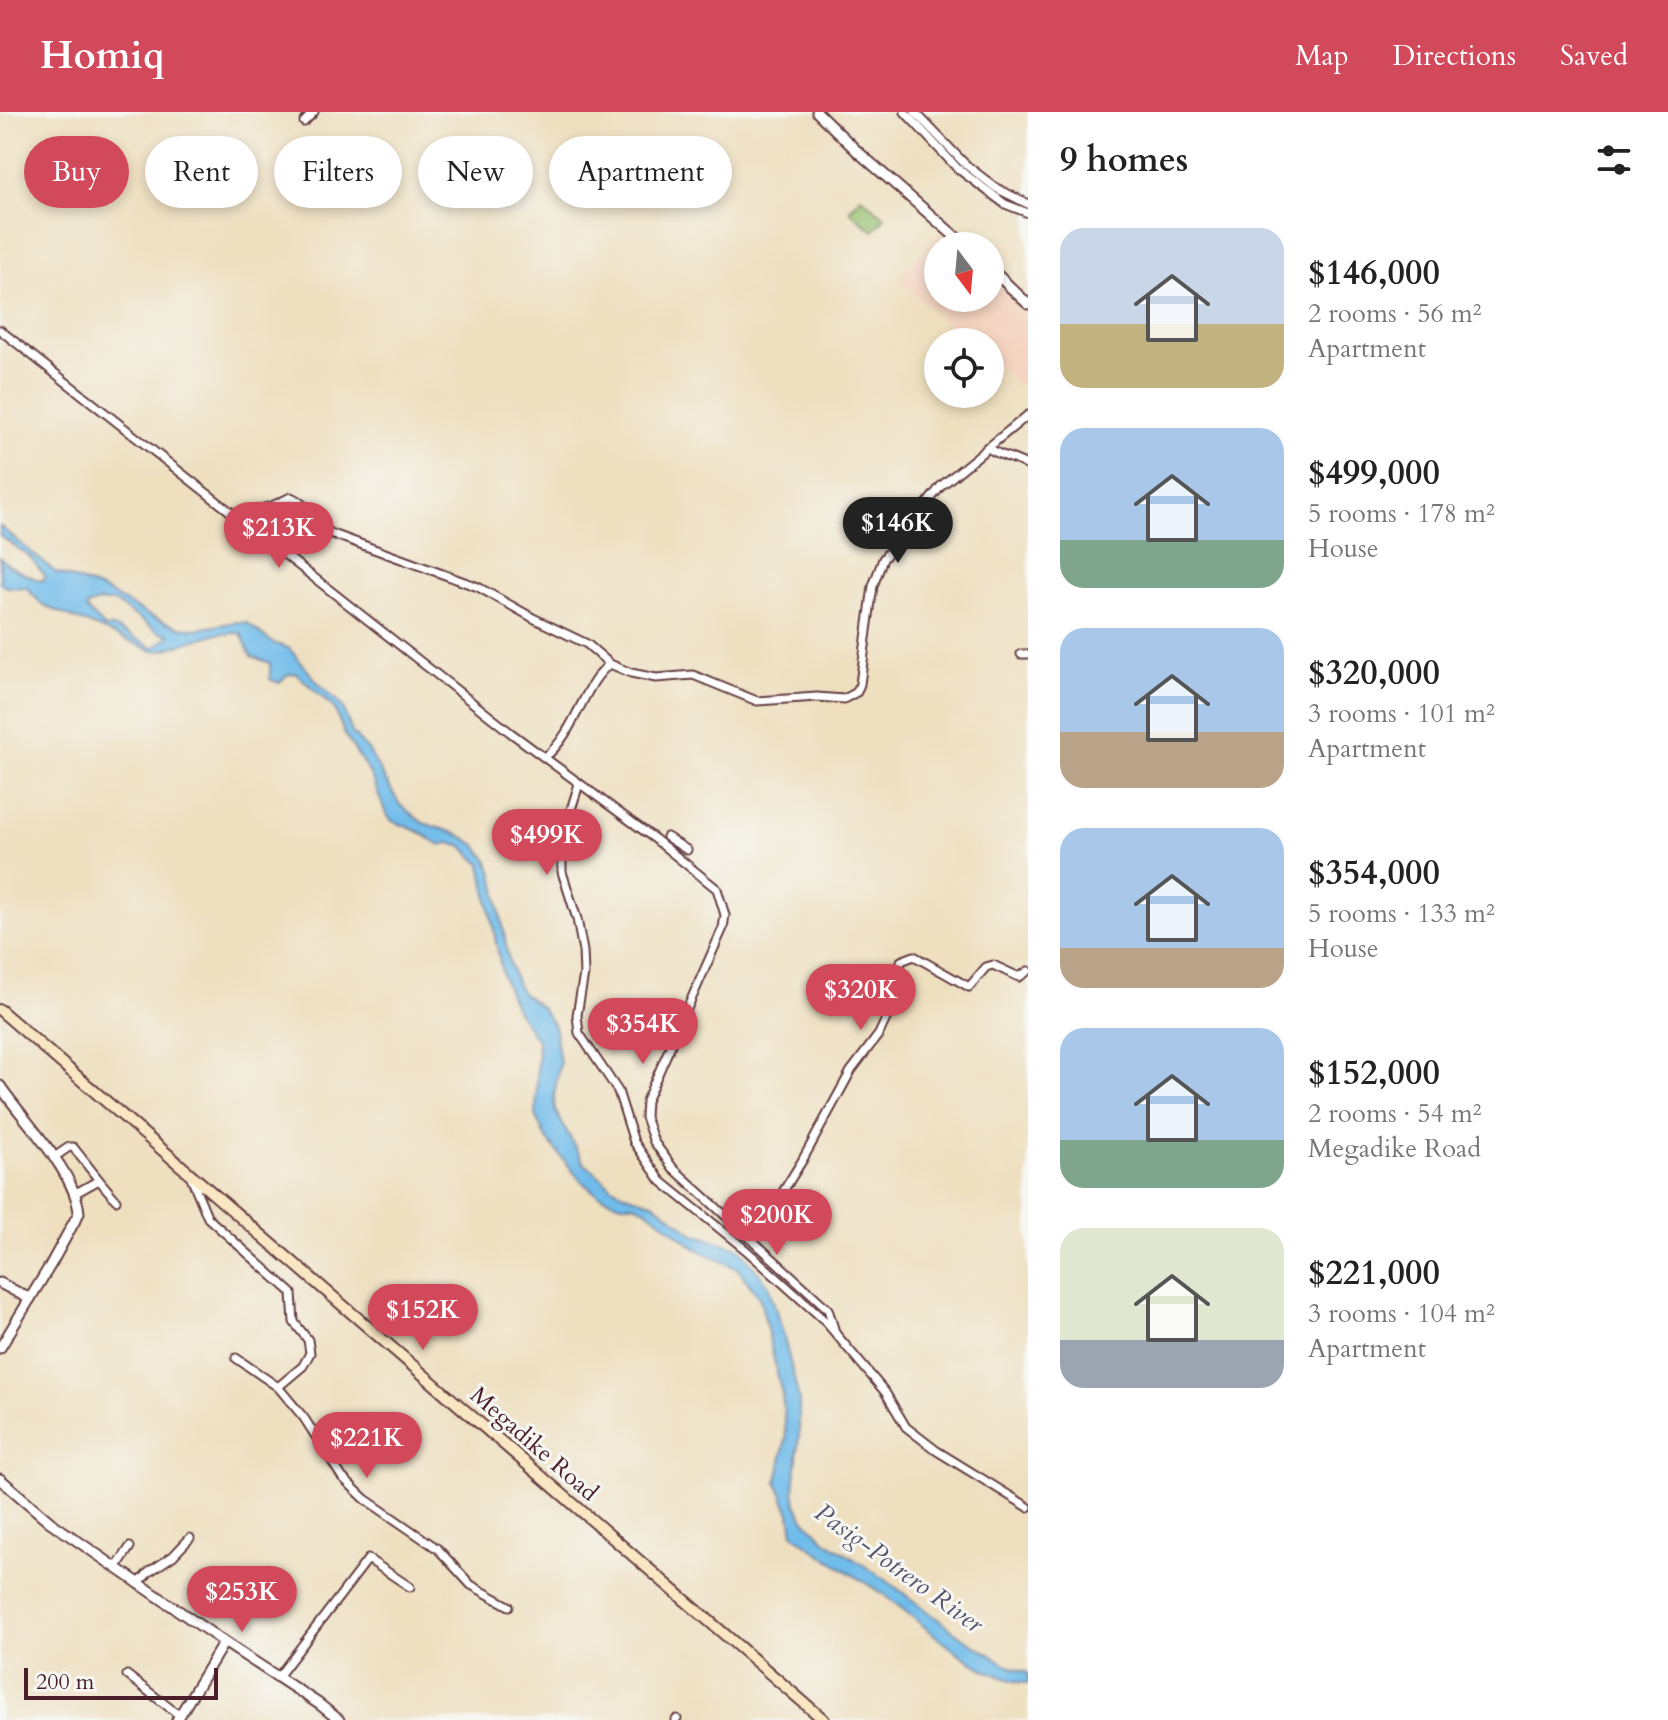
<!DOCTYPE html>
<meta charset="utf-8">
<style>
body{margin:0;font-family:Cardo,serif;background:#f6f6f6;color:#222;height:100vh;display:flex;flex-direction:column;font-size:30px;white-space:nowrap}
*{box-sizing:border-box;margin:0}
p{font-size:26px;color:#767676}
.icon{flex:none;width:44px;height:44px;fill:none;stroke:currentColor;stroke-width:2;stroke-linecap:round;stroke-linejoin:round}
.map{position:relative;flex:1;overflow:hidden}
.side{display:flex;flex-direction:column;background:#fff;width:640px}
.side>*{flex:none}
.guide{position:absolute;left:24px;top:24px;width:760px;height:72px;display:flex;gap:16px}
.needle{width:52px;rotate:164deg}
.buttons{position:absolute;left:924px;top:120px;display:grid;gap:16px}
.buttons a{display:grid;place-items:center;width:80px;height:80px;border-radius:50%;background:#fff;box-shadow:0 4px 12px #0003;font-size:40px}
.scale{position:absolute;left:24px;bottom:20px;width:194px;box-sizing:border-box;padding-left:8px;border:4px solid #4a1f2b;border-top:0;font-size:22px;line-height:28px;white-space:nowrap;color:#4a1f2b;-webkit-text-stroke:6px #f6f6f2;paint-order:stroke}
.price{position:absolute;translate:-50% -68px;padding:0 18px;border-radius:28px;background:#d1495b;color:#fff;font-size:26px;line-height:52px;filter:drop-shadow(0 2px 4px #0008)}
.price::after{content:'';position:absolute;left:50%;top:48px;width:24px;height:18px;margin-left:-12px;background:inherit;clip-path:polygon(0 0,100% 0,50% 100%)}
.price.current{background:#222;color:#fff}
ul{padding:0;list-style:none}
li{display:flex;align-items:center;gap:24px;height:200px;padding:0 32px}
li span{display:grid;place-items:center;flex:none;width:224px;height:160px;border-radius:24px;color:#555}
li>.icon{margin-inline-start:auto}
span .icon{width:96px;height:96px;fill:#fffc;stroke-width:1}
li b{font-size:34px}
h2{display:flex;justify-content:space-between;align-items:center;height:96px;padding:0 32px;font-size:34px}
.chip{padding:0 28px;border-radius:36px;background:#fff;box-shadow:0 4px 12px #0003;font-size:28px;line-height:72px}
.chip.current{background:#d1495b;color:#fff}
header{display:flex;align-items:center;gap:48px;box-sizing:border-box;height:112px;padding:0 40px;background:#d1495b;color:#fff}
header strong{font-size:38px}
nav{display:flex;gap:44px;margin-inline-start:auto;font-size:28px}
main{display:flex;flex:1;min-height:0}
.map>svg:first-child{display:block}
</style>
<header>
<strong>Homiq</strong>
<nav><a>Map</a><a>Directions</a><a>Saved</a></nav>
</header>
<main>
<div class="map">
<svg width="1028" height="1608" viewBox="0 0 1028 1608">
<rect width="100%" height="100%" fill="#f6f6f2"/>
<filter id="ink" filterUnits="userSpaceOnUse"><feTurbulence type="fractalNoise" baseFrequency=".0125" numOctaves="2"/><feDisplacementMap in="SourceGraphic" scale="16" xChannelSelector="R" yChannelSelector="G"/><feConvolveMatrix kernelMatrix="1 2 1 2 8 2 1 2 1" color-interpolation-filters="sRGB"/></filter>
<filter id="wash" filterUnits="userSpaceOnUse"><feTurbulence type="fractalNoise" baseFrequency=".006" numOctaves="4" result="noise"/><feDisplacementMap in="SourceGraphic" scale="32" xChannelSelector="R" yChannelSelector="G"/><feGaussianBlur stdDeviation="1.8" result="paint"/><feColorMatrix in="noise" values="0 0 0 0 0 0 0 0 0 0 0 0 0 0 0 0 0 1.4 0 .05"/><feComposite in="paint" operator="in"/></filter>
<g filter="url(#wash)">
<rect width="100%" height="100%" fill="#eedfbf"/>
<path fill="#f4d3c0" d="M941,120l15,14h-18v52h52v-22l38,33v72l-11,3 -27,-24v-18h-21l-71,-63z"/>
<path fill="#97c16f" stroke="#70704d" stroke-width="2" d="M861,85l24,20 -12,14 -24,-20z"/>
<path fill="#70bcea" stroke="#5d6e8a" stroke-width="2" fill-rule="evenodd" d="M0,414l55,46 49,18 46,26 30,11 18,2 38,-7 11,1 26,20 16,5 30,36 24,23 9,26 16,17 32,55 23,18 35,11 18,11 11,14 6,14 16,88 8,24 5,8 20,15 12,18 6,36 -6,34 1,14 29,53 27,23 14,8 28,8 41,32 45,14 29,37 15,48 16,66v37l-5,54 2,14 8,15 21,21 61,40 73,55 50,31 19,7v11c-60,-10 -99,-58 -147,-91 -29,-20 -62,-37 -88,-60l-3,-20 -13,-31 9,-46 -4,-42 -22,-95 -22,-30 -43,-21 -49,-39 -12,-5h-13l-23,-9 -17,-14 -36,-44 -9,-21 2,-74 -22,-33 -13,-31 -22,-114 -18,-17 -13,-4 -11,2 -19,-13 -28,-11 -6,-7 -15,-38 -26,-41 -11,-27 -38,-35 -8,1 -9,9 -9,-4v-16l-19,-7 -10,-23 -26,1 -55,17h-7l-111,-46 -15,-17 -20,-1 -7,-4v-25c11,11 27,17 41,23l5,-4 -17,-21 -29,-20zM98,490h16l45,30 11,3 -16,13 -41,-21 -8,1 -19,-19 1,-3z"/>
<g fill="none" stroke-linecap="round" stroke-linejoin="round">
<g stroke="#70bcea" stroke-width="2">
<path d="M923,13l41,43 12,9"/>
<path d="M1000,82l27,13"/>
</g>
</g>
</g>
<g filter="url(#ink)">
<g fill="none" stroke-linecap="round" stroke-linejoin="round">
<g stroke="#633c41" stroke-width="11">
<g id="minor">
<path d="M905,0l52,56 48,36 23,9"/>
<path d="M915,0l50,52 31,24 32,16"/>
<path d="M304,10l10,-10"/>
<path d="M0,218l511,403 144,106 62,50 8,26 -2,13 -77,173 -1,16 9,25 19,26 155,141 7,23"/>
<path d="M987,335c6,7 29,11 41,19"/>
<path d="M235,403l37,-9 19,-9c15,6 26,26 39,36l148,54 57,32 52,25 23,20 21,9 25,5 37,-3 64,26 60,-4 27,2 13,-7 3,-8 13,-98 10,-27 58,-73 87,-71"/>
<path d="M1021,542h7"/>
<path d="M545,645c31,-24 39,-75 65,-93"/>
<path d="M579,672l-17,54v34l15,47 6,32 1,23 -7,41 2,18 39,58 16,51 27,39 85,69 78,70 61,72 21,35 31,24 91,56"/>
<path d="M667,725l20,13"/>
<path d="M53,1046l16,-11h4l26,33 -25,14"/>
<path d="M190,1063l18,43 84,75 2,29 14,18 2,13 -7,13 -25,21"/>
<path d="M99,1068l17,20"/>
<path d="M753,1128l49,-79 49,-90 28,-37 13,-28 9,-45 13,-5 55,31 17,-20 7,-2 26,12 9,-6"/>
<path d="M236,1246l42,29 26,31 38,59 23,22 73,50 33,36 38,21"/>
<path d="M116,1456l14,-21"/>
<path d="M138,1472l11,-12 24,-16 17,-18"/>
<path d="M127,1563l52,40"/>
<path d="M278,1565l90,-118 42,28"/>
<path d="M676,1608l1,-1"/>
</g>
</g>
<g stroke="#633c41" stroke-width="13">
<g id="tertiary">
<path d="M817,0l40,39 109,95"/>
<path d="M990,156l38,36"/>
<path d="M0,974c23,34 76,86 79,127l-28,51 -51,84"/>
<path d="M0,1171l30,16"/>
<path d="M0,1367l50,43 174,120"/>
<path d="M177,1608l47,-78 95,62 20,16"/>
</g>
</g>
<g stroke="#633c41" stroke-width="14">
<path id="secondary" d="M0,898l824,710"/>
</g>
<use href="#minor" stroke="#fff" stroke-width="7"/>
<use href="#tertiary" stroke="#fff" stroke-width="9"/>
<use href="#secondary" stroke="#f9e7c3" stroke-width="10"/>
</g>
</g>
<g text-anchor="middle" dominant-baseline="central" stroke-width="6" stroke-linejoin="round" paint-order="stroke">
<g font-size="24" fill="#4a1f2b" stroke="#f6f6f2">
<text transform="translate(534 1332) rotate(41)">Megadike Road</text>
</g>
<g font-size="26" font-style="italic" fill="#57566e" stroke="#f6f6f2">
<text transform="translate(899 1456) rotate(36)">Pasig-Potrero River</text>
</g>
</g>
</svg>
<div class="buttons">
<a><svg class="needle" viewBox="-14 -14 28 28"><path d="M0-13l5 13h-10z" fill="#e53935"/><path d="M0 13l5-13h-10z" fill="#767676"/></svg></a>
<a><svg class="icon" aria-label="locate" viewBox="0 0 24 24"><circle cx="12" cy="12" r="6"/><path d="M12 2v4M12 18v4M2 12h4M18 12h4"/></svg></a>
</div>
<div class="scale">200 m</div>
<b class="price current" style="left:898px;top:453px">$146K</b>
<b class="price" style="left:279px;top:458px">$213K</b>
<b class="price" style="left:547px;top:765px">$499K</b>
<b class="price" style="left:861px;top:920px">$320K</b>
<b class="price" style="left:643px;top:954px">$354K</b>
<b class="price" style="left:777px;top:1145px">$200K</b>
<b class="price" style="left:423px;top:1240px">$152K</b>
<b class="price" style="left:367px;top:1368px">$221K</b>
<b class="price" style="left:242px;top:1522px">$253K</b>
<div class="guide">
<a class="chip current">Buy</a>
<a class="chip">Rent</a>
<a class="chip">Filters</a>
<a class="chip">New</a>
<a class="chip">Apartment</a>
</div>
</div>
<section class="side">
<h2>9 homes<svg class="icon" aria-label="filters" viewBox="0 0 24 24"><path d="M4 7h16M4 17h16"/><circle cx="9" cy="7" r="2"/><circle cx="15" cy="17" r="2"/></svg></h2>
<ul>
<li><span style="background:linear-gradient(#c9d6e8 60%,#c2b280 0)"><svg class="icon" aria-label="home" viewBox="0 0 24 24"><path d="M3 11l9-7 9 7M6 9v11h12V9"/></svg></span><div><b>$146,000</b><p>2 rooms · 56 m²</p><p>Apartment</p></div></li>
<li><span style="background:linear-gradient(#a9c7e8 70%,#7fa58c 0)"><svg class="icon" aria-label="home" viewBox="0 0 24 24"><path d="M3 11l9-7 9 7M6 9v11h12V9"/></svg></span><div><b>$499,000</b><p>5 rooms · 178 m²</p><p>House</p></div></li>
<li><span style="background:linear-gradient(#a9c7e8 65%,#b9a48a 0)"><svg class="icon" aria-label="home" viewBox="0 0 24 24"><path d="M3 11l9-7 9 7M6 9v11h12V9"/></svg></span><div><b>$320,000</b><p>3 rooms · 101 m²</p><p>Apartment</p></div></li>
<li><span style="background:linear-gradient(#a9c7e8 75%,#b9a48a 0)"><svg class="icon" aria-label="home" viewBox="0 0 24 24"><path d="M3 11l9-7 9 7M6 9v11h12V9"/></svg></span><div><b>$354,000</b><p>5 rooms · 133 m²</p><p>House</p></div></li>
<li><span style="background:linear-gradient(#a9c7e8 70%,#7fa58c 0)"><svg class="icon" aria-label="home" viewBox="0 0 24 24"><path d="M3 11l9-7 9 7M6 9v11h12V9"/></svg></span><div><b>$152,000</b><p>2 rooms · 54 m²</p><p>Megadike Road</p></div></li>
<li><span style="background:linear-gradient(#dfe7d0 70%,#9aa5b1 0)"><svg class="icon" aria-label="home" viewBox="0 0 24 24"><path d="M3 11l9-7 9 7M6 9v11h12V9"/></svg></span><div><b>$221,000</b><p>3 rooms · 104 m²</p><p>Apartment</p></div></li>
</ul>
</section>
</main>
